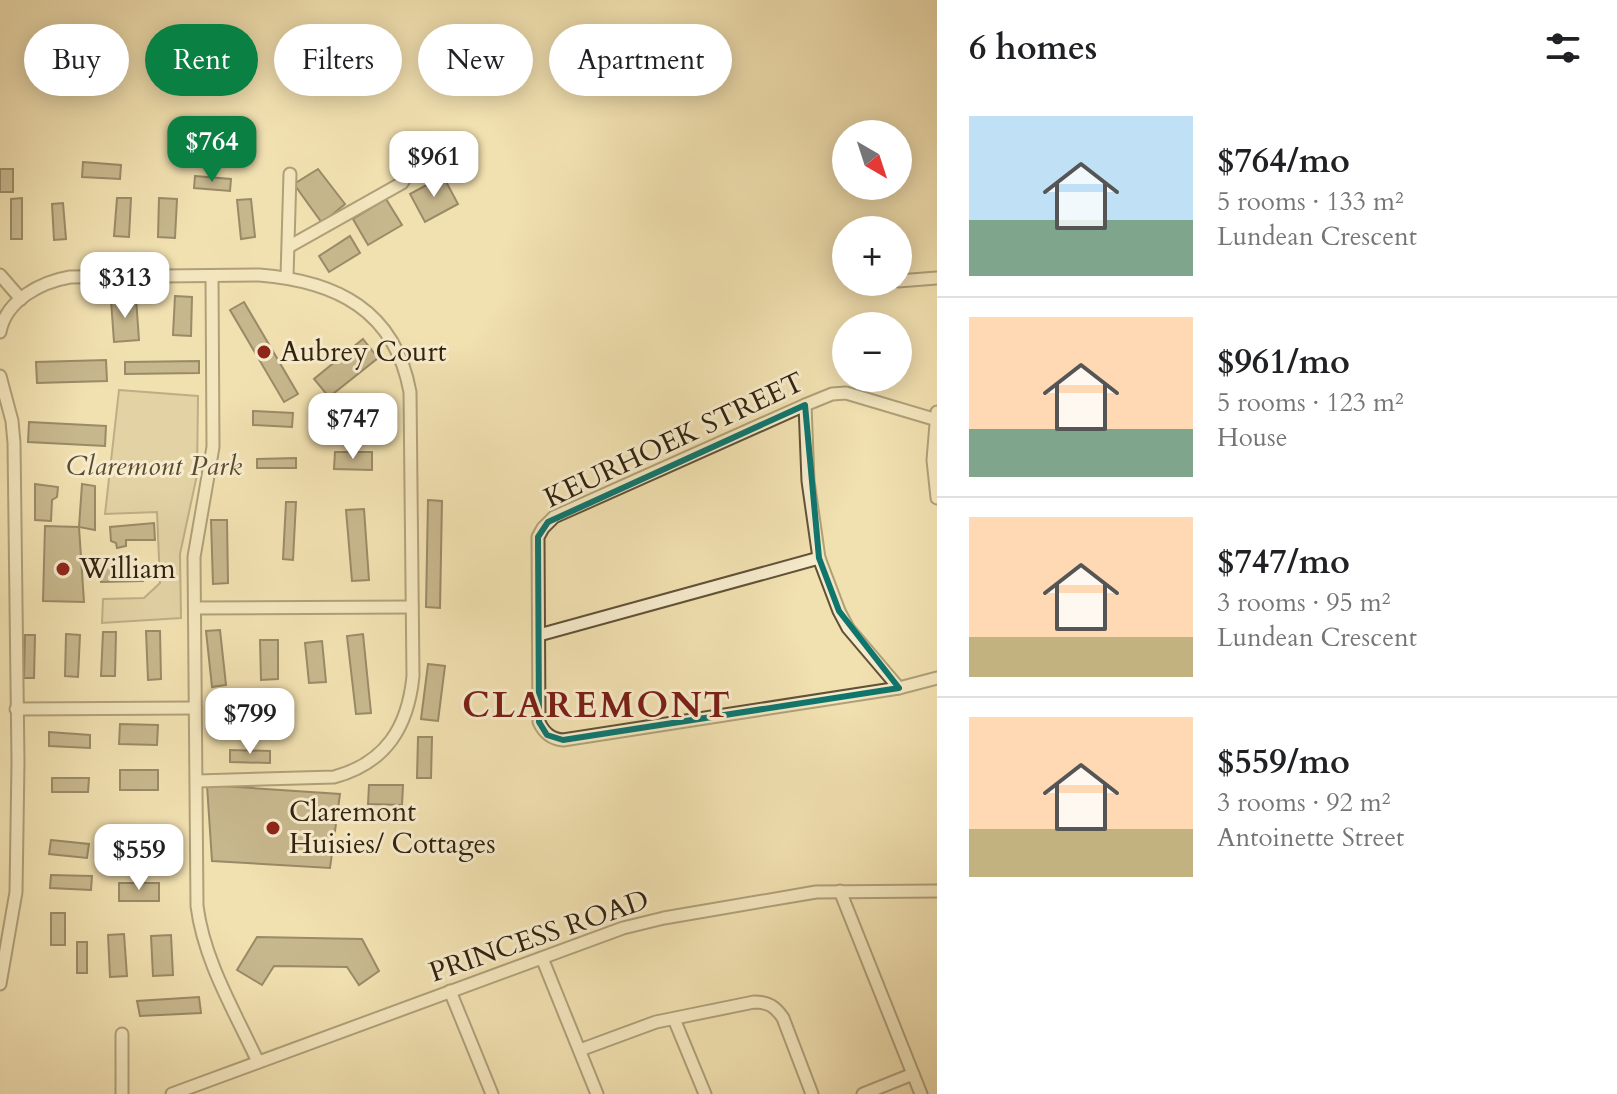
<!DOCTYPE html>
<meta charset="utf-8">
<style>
body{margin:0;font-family:Cardo,serif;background:#f6f6f6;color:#202124;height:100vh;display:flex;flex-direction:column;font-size:30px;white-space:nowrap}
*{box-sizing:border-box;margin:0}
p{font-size:26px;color:#757577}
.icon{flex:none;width:44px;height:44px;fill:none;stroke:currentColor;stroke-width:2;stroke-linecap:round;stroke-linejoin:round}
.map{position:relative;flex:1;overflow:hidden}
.panel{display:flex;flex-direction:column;background:#fff;width:680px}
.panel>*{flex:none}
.banner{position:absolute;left:24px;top:24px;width:760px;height:72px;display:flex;gap:16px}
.needle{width:52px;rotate:141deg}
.controls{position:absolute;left:832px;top:120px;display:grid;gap:16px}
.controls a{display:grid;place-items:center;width:80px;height:80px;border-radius:50%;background:#fff;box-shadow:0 4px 20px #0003;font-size:40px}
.price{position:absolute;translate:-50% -68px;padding:0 18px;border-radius:16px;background:#fff;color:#222;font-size:26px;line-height:52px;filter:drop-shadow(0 2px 4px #0008)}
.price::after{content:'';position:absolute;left:50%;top:48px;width:24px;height:18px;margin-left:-12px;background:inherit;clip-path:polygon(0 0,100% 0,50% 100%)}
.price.on{background:#0b8043;color:#fff}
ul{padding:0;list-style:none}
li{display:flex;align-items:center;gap:24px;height:200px;padding:0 32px}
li+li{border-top:2px solid #e0e0e0}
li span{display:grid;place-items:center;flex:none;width:224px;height:160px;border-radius:0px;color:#555}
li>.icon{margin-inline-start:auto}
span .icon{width:96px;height:96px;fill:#fffc;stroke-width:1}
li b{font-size:34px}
h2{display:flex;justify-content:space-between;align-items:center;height:96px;padding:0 32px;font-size:34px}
.chip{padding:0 28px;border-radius:36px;background:#fff;box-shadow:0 4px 20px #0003;font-size:28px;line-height:72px}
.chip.on{background:#0b8043;color:#fff}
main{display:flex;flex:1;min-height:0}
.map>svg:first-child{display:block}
</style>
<main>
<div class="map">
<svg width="937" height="1094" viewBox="0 0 937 1094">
<rect width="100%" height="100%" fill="#f1e0b0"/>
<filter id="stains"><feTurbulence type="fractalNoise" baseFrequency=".0025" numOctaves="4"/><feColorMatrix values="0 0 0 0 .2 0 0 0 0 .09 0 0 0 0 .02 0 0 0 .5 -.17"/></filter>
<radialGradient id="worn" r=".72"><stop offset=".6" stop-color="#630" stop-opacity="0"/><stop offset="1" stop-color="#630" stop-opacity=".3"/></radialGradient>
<path fill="#d0c095" stroke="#807152" stroke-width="2" d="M119,390l79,6 -1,79 -17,79 1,64 -79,5 1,-24 41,-1 16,-15 -3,-71 -52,2z"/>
<g fill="#958563" stroke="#31220f" stroke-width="2">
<path d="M83,162l38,3 -1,14 -38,-2z"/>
<rect x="0" y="169" width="13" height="23"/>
<path d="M318,169l27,35 -23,19 -28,-39z"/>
<path d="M195,176l36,3 -1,12 -36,-3z"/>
<path d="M443,176l15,28 -33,18 -15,-28z"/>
<path d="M22,198v41h-11v-40z"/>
<path d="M117,198h14l-2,39 -15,-1z"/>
<path d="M159,198l18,1 -2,39 -17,-1z"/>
<path d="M251,199l4,38 -14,2 -4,-39z"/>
<path d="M386,199l16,26 -34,20 -15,-26z"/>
<path d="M63,203l3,36 -12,1 -2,-36z"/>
<path d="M350,236l10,17 -31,19 -10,-16z"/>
<path d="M175,296l17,1 -1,39 -18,-1z"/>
<path d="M136,298l3,42 -25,2 -3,-42z"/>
<path d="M244,302l54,92 -14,8 -54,-92z"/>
<path d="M363,339l15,19 -49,39 -15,-18z"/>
<path d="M106,360l1,21 -70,2 -1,-21z"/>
<path d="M199,361v12l-74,1v-12z"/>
<path d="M332,409l40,1 -1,16 -40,-2z"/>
<path d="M253,411l40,2 -1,14 -39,-2z"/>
<path d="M29,422l77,4 -1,20 -77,-4z"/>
<path d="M335,452h37v18l-38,-1z"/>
<path d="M296,458v10h-39v-9z"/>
<path d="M35,484l23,3 -1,10 -5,3 -1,21 -16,-1z"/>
<path d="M82,484l13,2v44l-16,-3z"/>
<path d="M428,500l14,1 -2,107 -14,-1z"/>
<path d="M286,502h10l-3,58 -10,-1z"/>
<path d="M364,509l5,71 -17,1 -6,-71z"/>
<path d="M211,520h16l1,63 -15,1z"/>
<path d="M154,523l1,17h-29v6l-9,2 -1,-5 -5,-2 -1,-14z"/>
<path d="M45,526l34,1 5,75 -41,-1z"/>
<path d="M143,565v16l-42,1v-16z"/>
<path d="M220,630l6,55 -14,2 -6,-56z"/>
<path d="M146,631h14l1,48 -13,1z"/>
<path d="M103,632h13l-1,44h-14z"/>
<path d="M66,634l14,1 -2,42 -13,-1z"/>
<path d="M363,634l8,79 -15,1 -9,-78z"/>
<path d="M25,635h10l-1,43h-10z"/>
<path d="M260,640h18v39l-17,1z"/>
<path d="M322,641l4,41 -17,1 -4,-40z"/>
<path d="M428,664l17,2 -7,55 -17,-2z"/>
<path d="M233,703l37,1v14h-38z"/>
<path d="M120,724l38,1 -1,20 -38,-1z"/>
<path d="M49,732l41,3v13l-41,-2z"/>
<path d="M418,737h14l-1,41h-14z"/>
<path d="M230,750l40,1v12l-40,-1z"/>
<rect x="120" y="770" width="38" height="20"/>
<path d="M52,778h37l-1,14h-36z"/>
<path d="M207,785l133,9 -10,74 -118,-7z"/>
<path d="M369,785h34l-1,20 -34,-1z"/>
<path d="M121,833l39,1v20l-40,-1z"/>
<path d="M51,840l38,4 -2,14 -38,-4z"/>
<path d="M51,875l41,1 -1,14 -41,-2z"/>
<rect x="119" y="883" width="40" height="18"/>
<rect x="51" y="913" width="14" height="32"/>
<path d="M124,934l3,42 -17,1 -2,-42z"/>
<path d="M171,935l2,40 -20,1 -2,-40z"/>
<path d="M257,937l105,2 17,32 -20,14 -12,-18 -73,-1 -12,19 -25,-15z"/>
<rect x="77" y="942" width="10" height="31"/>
<path d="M199,997l2,16 -61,3 -3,-15z"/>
</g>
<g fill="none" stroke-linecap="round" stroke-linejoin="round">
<g stroke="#615237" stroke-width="15">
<g id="street">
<path d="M290,246l112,-63 7,-11v-11"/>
<path d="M0,275l21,24"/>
<path d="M212,276l1,171 -19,110 3,349c7,55 38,106 61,156"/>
<path d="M287,277l3,-103"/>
<path d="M898,281l39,-3"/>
<path d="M882,282h1"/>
<path d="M0,332c6,-32 41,-50 70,-55l189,-2c77,6 136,35 151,117l3,284c-5,51 -27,87 -79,101l-137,4"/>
<path d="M0,376l12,45 2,22 4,319 -2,130 -16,92"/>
<path d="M805,405l3,76 11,77 20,53 9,17 51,60"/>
<path d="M937,412l-4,48 4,38"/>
<path d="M937,420l-91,-27 -14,1 -27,11 -251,112 -11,11 -5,9 1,185c5,11 12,17 24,18l336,-52 38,-10"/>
<path d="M195,608l217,-1"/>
<path d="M539,635l280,-77"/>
<path d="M16,709l179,-1"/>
<path d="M840,891l81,203"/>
<path d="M542,958l55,136"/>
<path d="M450,991l42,103"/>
<path d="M674,1019l31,75"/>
<path d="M122,1034v60"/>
<path d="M580,1050l76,-28 98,-20c14,0 21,4 29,16l29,76"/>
<path d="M172,1094l451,-166 41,-10 152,-26 121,-1"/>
<path d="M863,1094l50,-20"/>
</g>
</g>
<use href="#street" stroke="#f6ebcc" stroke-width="11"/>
</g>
<path d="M0 0H937V1094H0ZM805,405l14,153 20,53 60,77 -336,52 -16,-5 -8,-13 -1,-185 10,-15z" fill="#f1e0b0" fill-opacity=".55" fill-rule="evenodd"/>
<path fill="none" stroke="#0f766e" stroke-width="6" stroke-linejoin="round" d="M805,405l14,153 20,53 60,77 -336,52 -16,-5 -8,-13 -1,-185 10,-15z"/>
<g fill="#8f2418" stroke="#f6ebcc" stroke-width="3">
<circle cx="264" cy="352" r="8"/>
<circle cx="63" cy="569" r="8"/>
<circle cx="273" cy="828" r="8"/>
</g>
<g text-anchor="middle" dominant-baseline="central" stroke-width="6" stroke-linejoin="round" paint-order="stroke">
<g font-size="28" fill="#31220f" stroke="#f6ebcc" text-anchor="start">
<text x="280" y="352">Aubrey Court</text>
<text x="79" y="569">William</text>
<text x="289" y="812">Claremont<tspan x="289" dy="32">Huisies/ Cottages</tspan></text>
</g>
<g font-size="28" fill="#31220f" stroke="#f6ebcc">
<text transform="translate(674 440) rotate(-25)">KEURHOEK STREET</text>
<text transform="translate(539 936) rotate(-19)">PRINCESS ROAD</text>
</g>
<g font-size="28" font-style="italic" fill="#594a30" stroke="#f6ebcc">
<text x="154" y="466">Claremont Park</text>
</g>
<g font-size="36" font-weight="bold" letter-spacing="2" fill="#7a1f14" stroke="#f6ebcc">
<text x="597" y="705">CLAREMONT</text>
</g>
</g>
<rect width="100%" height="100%" filter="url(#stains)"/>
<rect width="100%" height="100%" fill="url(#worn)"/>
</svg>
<div class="controls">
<a><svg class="needle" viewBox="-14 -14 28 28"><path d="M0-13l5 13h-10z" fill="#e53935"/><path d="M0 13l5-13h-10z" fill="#757577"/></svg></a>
<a>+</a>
<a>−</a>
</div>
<b class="price on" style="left:212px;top:184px">$764</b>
<b class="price" style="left:434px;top:199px">$961</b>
<b class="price" style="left:125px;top:320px">$313</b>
<b class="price" style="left:353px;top:461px">$747</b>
<b class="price" style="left:250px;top:756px">$799</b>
<b class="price" style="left:139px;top:892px">$559</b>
<div class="banner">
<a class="chip">Buy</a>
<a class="chip on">Rent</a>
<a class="chip">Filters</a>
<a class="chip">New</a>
<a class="chip">Apartment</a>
</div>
</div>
<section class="panel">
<h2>6 homes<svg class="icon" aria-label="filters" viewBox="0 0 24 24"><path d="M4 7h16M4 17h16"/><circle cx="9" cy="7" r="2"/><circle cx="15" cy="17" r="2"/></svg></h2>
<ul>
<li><span style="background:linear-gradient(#bfe0f5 65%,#7fa58c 0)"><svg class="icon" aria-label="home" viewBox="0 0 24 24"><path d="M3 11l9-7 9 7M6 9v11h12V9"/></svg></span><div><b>$764/mo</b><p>5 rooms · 133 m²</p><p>Lundean Crescent</p></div></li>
<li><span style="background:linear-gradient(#ffd9b3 70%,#7fa58c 0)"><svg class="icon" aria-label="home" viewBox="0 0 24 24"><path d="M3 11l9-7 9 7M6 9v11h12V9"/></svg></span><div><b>$961/mo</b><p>5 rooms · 123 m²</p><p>House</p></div></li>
<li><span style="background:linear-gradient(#ffd9b3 75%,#c2b280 0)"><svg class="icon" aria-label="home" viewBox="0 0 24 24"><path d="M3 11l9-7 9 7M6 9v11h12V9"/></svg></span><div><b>$747/mo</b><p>3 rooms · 95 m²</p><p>Lundean Crescent</p></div></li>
<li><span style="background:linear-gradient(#ffd9b3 70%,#c2b280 0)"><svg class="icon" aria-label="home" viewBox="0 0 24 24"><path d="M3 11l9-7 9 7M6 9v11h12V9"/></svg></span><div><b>$559/mo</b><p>3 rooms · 92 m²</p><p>Antoinette Street</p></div></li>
</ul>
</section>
</main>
